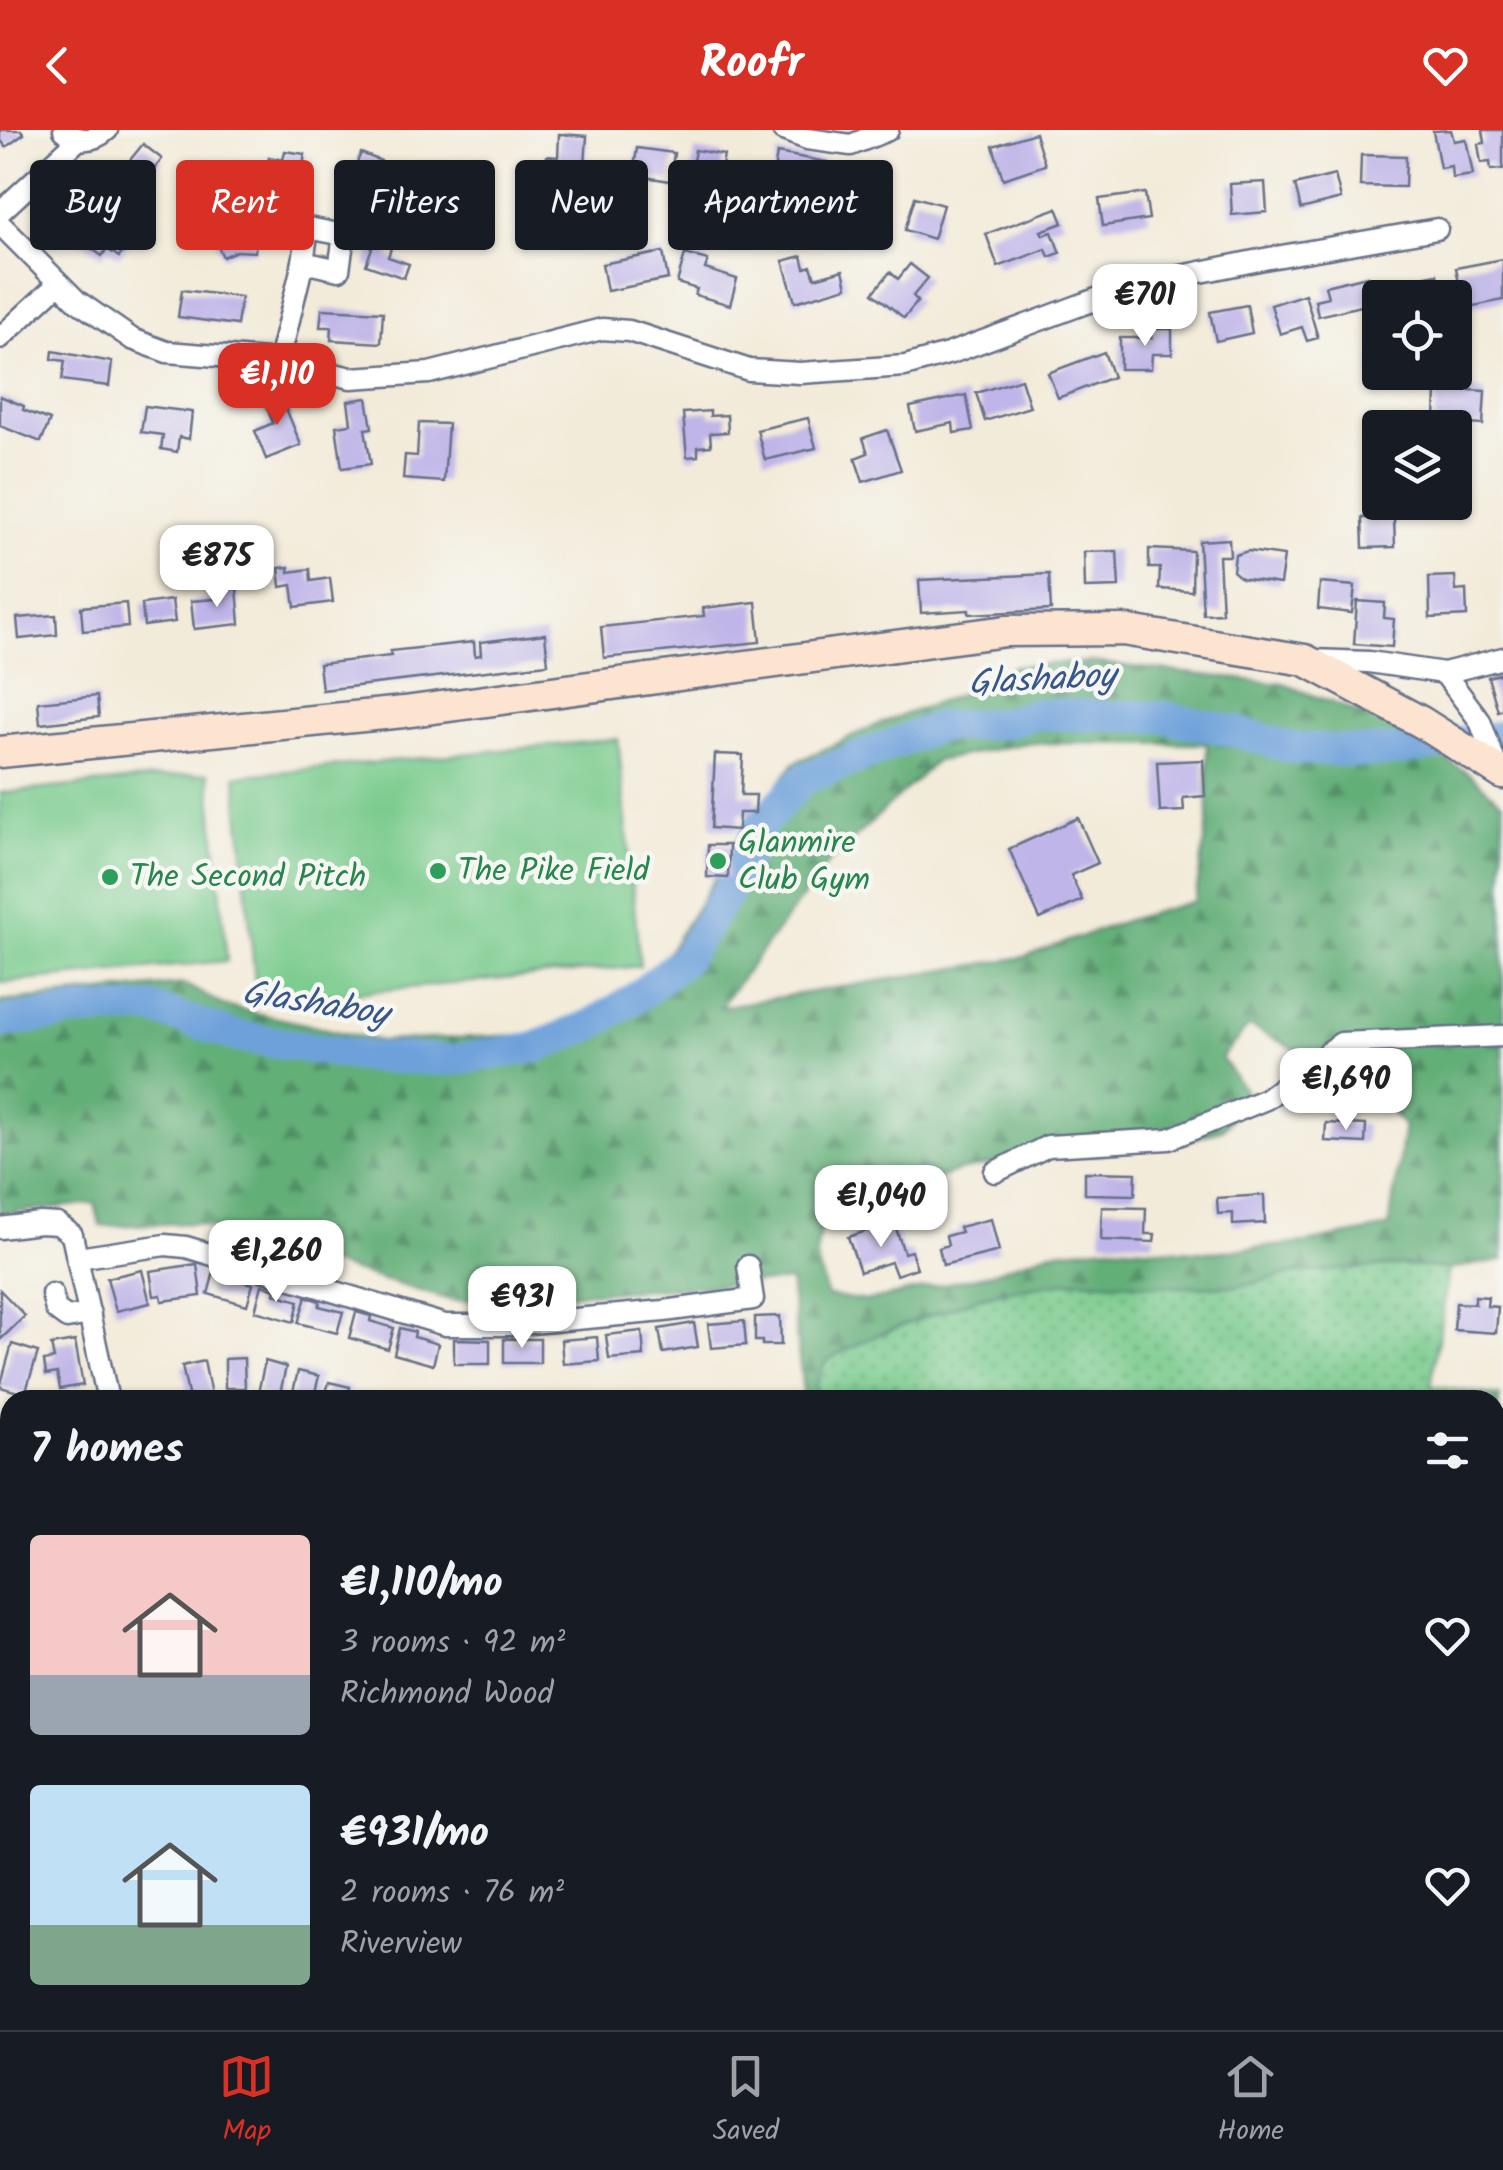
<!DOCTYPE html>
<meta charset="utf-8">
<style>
body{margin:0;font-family:Kalam,sans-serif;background:#20242c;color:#f1f3f6;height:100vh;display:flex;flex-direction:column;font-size:38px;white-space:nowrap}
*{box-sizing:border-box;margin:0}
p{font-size:32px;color:#9ea1a6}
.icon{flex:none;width:55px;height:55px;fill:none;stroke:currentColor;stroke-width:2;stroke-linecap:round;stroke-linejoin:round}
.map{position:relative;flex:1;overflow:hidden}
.details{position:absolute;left:0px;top:1260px;width:1505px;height:640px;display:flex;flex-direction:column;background:#171b24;border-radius:30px 30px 0 0;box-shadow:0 2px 8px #0004}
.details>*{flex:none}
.banner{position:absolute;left:30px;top:30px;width:1000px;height:90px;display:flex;gap:20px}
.tools{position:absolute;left:1362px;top:150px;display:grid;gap:20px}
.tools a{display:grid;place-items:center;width:110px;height:110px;border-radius:10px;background:#171b24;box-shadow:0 2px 8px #0004;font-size:50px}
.price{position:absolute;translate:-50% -85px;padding:0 22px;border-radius:20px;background:#fff;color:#222;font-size:32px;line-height:65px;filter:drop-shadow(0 2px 5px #0008)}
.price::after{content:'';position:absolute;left:50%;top:60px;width:30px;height:22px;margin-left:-15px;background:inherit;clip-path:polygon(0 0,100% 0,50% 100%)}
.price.current{background:#d93025;color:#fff}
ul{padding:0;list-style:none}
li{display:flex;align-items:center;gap:30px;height:250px;padding:0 30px}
li span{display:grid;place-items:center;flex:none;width:280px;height:200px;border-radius:10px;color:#555}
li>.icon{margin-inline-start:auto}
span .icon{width:120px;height:120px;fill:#fffc;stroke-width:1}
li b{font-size:42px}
h2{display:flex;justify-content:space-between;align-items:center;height:120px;padding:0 30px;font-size:42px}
.tag{padding:0 35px;border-radius:10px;background:#171b24;box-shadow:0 2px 8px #0004;font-size:35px;line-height:90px}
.tag.current{background:#d93025;color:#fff}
header{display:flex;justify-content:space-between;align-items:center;height:130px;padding:0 30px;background:#d93025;color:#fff;font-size:45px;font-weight:700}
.menu{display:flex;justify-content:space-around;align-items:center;height:140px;border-top:2px solid #363941;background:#171b24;font-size:28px;color:#9ea1a6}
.menu a{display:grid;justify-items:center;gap:5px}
.menu .current{color:#d93025}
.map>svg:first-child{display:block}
</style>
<header><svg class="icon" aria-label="back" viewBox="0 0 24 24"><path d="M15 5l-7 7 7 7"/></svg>Roofr<svg class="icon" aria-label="heart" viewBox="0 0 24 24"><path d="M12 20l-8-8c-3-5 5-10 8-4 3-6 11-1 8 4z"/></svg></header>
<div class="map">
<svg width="1503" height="1900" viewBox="0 0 1503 1900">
<defs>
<pattern id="grass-dots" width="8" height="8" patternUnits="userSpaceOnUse" patternTransform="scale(2.5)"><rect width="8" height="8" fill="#7acb8d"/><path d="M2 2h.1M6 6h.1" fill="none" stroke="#63a576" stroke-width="1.8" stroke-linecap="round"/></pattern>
<pattern id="forest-firs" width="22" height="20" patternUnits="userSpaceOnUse" patternTransform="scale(2.5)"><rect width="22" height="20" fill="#63af78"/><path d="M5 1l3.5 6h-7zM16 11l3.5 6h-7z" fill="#518f66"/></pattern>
</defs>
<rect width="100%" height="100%" fill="#f6f6f2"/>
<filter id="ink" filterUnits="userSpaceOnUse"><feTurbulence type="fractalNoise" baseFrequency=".01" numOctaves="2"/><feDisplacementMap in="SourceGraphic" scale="20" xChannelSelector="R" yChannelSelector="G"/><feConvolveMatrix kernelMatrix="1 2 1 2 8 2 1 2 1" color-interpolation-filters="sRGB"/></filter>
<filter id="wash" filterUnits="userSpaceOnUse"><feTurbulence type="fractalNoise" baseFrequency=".0048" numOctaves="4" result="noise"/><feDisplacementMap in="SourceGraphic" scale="40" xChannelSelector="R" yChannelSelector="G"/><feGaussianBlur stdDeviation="2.25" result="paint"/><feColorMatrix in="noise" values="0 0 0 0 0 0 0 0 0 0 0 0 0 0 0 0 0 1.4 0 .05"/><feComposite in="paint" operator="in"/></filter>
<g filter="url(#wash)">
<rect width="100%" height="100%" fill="#f3ebd9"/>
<g fill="url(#grass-dots)" stroke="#4a7d76" stroke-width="2.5">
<path d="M1403,1135l46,4 -18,117 69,10 -5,25v-21h-678l-1,-15 8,-22 13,-9 43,-20 97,-36 30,-7 72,-11 99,7 62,-1 56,-13z"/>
<path d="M1495,1461l8,2v437h-361l-1,-10h354z"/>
</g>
<path fill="url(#forest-firs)" stroke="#3f6f6b" stroke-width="2.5" fill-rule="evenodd" d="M1089,532l194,22 102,39 83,50 35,30v457l-54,9 -46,-4 -107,8 -56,13 -62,1 -99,-7 -72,11 -30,7 -97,36 -43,20 -13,10 -8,21 1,15h-13l-14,-119 -337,20 -258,-78 -95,3 -5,-23 -95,11v-212l184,-18 41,22 155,35 166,-7 61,-29 50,-35 93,-147 44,-60 87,-40 94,-34 38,-23zM1026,613l181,1 1,77 -13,80 -68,19 -103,37 -304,50 107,-143 109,-103zM1249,896l113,57 42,43 -15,101 -82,16 -95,9 -102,-6 -58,5 -67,24 -117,26 -41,-5 -11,-39 4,-28 36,-23 102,-35 84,-17h55l87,-12 39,-13 25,-34 -27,-37z"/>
<g fill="#7acb8d" stroke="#4a7d76" stroke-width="2.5">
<path d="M618,609l22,227 -383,36 -21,-226z"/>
<path d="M209,643l18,188 -227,22v-190z"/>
</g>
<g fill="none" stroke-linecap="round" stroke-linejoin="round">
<path stroke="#6ea1da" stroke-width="32" d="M0,892l88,-11 66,-2 82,27 132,21 85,3 84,-13 54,-22 47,-29 46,-37 52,-81 24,-52 43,-47 134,-52 67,-4 31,-9 128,3 71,14 58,17 67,4 33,-1 111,-15"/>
</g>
<g id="blocks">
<g fill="#c0b5e8">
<path d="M0,0h21l3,4 -18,13 -6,-8z"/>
<path d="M1451,0l3,11 12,-2 7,36 -21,3 -1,-12 -11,2 -7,-37z"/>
<path d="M1483,0h20v39l-12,1 -1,-8 -9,1 -3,-19 7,-1z"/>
<path d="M1035,3l10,32 -42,14 -10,-33z"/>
<path d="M559,4l28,2 -2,30 10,1 -1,18 -49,-3 2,-26 11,1z"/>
<path d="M143,14l19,15 -29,38 -20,-16z"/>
<path d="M637,18l37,5 -4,28 -37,-6z"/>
<path d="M695,20l29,5 -6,33 -29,-5z"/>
<path d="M285,21l20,3 -5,32 -34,-5 3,-24 14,3z"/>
<path d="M361,23l20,8 -7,18 14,6 -6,15 -35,-14z"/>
<path d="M777,23l50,9 -5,26 -21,-4 -2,17 -29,-5z"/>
<path d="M1361,25l45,1 -1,31 -45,-1z"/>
<path d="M1335,45l6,24 -40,10 -6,-24z"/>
<path d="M1265,52l2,30 -35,3 -2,-31z"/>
<path d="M1145,63l4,26 -46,7 -4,-27z"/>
<path d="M236,65l7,14 15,1 -3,42 -19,-1 -13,6 -7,-15 11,-5 4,-16 -10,-18z"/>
<path d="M915,67l28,8 -10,34 -28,-9z"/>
<path d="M1057,78l6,15 -22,8 2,4 9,-3 8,21 -11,4 -3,-8 -48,18 -12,-33z"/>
<path d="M77,79l32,23 5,-6 18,13 -13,18 -12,-8 -5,7 -39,-28z"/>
<path d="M378,100l17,6 -7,21 21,7 -5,14 -38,-13z"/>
<path d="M663,122l5,27 -61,12 -5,-27z"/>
<path d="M685,124l23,6 -3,9 32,10 -7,26 -35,-10 2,-6 -20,-6z"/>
<path d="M802,126l3,12 6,-2 4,12 28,-8 4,17 -52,15 -12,-41z"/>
<path d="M1503,129v41l-39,8 -8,-40z"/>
<path d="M910,134l18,14 -15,18 5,5 -14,17 -31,-25 17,-21 8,7z"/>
<path d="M1437,144l4,24h-48l-3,-15z"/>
<path d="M1367,146l7,27 -56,13 -3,-16 13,-3 -3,-11z"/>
<path d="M182,160l59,7 -4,28 -59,-8z"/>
<path d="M1305,164l13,44 -11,3 -5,-14 -22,7 -9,-29z"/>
<path d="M1247,175l5,28 -36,8 -6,-29z"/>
<path d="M322,179l61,3 -2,31 -50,-3 1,-13h-12z"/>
<path d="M1152,199h20v25h-20l-1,15h-31v-31h32z"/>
<path d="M53,221l59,11 -3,24 -47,-6 3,-19 -13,-2z"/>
<path d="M1104,222l9,25 -55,21 -10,-25z"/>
<path d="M1380,229v13h13l1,8 -22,2 -2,-22z"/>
<path d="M1021,249l9,28 -45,14 -9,-28z"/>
<path d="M1436,258l49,3 -2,34 -48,-3z"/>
<path d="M278,259l23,56 -35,14 -11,-28 18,-8 -11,-27z"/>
<path d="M966,265l7,35 -19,3 -1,-10 -38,8 -5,-24z"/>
<path d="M0,266l24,10 -1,4 27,10 -9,22 -41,-16z"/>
<path d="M367,268l5,30 -7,1 6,35 -29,4 -6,-42 15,-2 -3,-23z"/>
<path d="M145,276l47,6 -3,27 -10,-2 -2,15 -16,-3 2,-14 -22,-3z"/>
<path d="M710,281v5l17,-1 1,17 -18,1 1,13 -13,1v9l-11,1 -4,-44z"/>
<path d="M808,288l8,30 -51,12 -8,-30z"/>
<path d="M419,293l29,1 -4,58 -41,-3 2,-24 12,1z"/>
<path d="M887,300l14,40 -38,12 -8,-24 13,-5 -5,-15z"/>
<path d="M1394,387l1,30 -32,1 -1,-30z"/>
<path d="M1229,409l1,17h-11l3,57 -19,1 -4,-73z"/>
<path d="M1149,419l44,2 -1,40 -33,-2 1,-21h-11z"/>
<path d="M1117,421l2,36 -34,1 -1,-36z"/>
<path d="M1248,421l36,5 -4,28 -39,-6 -8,-7 2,-16z"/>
<path d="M289,437v5l21,-3 1,12 19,-3 3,24 -38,5 -3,-22 -11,2 -2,-19z"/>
<path d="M1049,444l2,36 -82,4v-4l-48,3 -2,-33z"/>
<path d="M1455,446l1,15 10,-1 1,26 -37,2 -1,-41z"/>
<path d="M1320,453l35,3 -3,27 -34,-4z"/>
<path d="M237,458l3,36 -46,5 -3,-28 24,-2 -1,-8z"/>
<path d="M172,470l3,22 -31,4 -2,-22z"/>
<path d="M1357,471l28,2 -1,15 10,1 -2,28 -38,-3z"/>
<path d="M756,472l4,40 -156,16 -3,-31 103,-11 -1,-8z"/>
<path d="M126,473l2,24 -45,4 -2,-24z"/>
<path d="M56,485l1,20 -38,4 -2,-21z"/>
<path d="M545,504l3,30 -226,26 -3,-26 72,-8 -1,-5 84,-9 1,14 6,-1 -1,-13z"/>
<path d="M1503,543v36l-5,2 -10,-34z"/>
<path d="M97,566l2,21 -59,7 -2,-22z"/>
<path d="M715,624l28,1 -2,40h15l-1,18h-16l-1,17 -27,-2z"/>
<path d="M1203,630l2,36 -22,2 1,13 -24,1 -3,-50z"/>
<path d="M1078,688l20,45 -27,12 11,25 -42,19 -31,-70z"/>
<path d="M708,715h21l-1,33 -21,-1z"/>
<path d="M1326,993l40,2 -1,18 -40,-2z"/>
<path d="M1085,1042l51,1 -1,22 -50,-1z"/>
<path d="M1264,1065l1,28 -32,2v-12l-15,1 -1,-16z"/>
<path d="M1102,1077l44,1 -1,26h10l-1,8 -53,-2z"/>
<path d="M991,1089l8,32 -56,14 -4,-17 9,-3 -2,-9 15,-4 -2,-5z"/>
<path d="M894,1092l10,31 7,-2 6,17 -21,7 -5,-13 -31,10 -12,-35z"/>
<path d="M197,1134l4,32 -39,5 -1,-6 -7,1 -4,-25z"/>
<path d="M215,1138l15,5 -1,5 24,6 -6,21 -39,-11z"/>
<path d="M142,1140l8,33 -34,8 -9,-33z"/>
<path d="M262,1155l14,4 -1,5 24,7 -5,21 -39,-11z"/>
<path d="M0,1160l25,26 -25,24z"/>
<path d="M1475,1166l13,1 -1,9 11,1 -2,26 -42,-3 2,-27 19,1z"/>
<path d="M306,1167l14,4 -1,5 24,6 -6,21 -39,-10z"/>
<path d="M356,1182l15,4 -1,5 24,7 -6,21 -39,-11z"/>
<path d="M780,1186l1,29h-19v-4h-7v-24z"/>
<path d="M744,1191l2,24 -35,3 -3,-24z"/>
<path d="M694,1193l4,24 -35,6 -4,-24z"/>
<path d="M400,1198l15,4 -1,5 24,7 -5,21 -39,-11z"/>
<path d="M642,1201l2,25 -35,3 -3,-24z"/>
<path d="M597,1207l2,24 -36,3 -2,-24z"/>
<path d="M454,1209l36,1v24h-36z"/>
<rect x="504" y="1209" width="36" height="24"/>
<path d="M75,1211l8,44 -23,4 -3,-16 -11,2 -2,-14 10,-2 -3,-14z"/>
<path d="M12,1214l26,8 -13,42 -25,-7z"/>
<path d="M244,1228l1,30h-20v-29z"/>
<path d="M204,1231l7,34 -22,4 -7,-33z"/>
<path d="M265,1231l21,6 -7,31 -21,-5z"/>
<path d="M298,1241l21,5 -6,24h-22z"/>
<path d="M329,1252l21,5 -3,13h-23z"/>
<path d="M10,1320v25l-10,2v-25z"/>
<path d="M10,1418v31l-10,1v-30z"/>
<path d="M0,1658l10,40v3l-10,2z"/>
<path d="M10,1704v42l-10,2v-42z"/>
<path d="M10,1751v42l-9,2 -1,-42z"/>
<path d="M1034,1890h23l4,10h-31z"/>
</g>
</g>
</g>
<g filter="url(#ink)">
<use href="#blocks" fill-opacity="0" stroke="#677189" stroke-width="2.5"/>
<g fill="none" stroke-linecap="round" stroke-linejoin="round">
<g stroke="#677189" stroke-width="25">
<g id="street">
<path d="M64,0c14,13 29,12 43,0"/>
<path d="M783,0l24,9 44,6 37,-15"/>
<path d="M0,82l79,-73"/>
<path d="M0,94l77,77 55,38 35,13 112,9 72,17 78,-5 173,-44 27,2 120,39 51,3 105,-7 46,-13 151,-56 50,-15 112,-23 173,-30"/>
<path d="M308,98l36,7 -5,35 -36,-8z"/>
<path d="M0,208l58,-54"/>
<path d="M279,231l24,-99"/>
<path d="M1312,530l57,2 75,11 59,-15"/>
<path d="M1444,543l36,48 18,49"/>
<path d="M995,1042l53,-26 121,-7 97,-40 75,-56 162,-7"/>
<path d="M0,1098l40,-5 18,1 14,11 36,165"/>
<path d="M78,1128l87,-13 21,2 259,78h64l155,-14 89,-12 -5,-33"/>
<path d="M52,1164l4,16 11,8 23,-4"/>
<path d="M0,1387l10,-2"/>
<path d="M0,1518l10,50"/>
<path d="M363,1890l1,4"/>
<path d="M787,1890l1,10"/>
<path d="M72,1900l4,-10"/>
</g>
</g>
<g stroke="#677189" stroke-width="35">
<path id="secondary" d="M0,622l404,-40 602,-81 117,-1 182,30 116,62 82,52"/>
</g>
<use href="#street" stroke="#fff" stroke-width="20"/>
<use href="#secondary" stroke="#fde4d1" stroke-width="30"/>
</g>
</g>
<g fill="#2e9e5b" stroke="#f6f6f2" stroke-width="4">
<circle cx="718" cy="731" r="10"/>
<circle cx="438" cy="741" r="10"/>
<circle cx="110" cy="747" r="10"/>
</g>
<g text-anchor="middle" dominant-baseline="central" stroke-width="9" stroke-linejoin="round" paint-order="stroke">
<g font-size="32" fill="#27864d" stroke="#f6f6f2" text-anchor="start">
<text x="738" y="713">Glanmire<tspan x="738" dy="37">Club Gym</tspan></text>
<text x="458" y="741">The Pike Field</text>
<text x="130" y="747">The Second Pitch</text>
</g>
<g font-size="35" font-style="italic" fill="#385789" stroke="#f6f6f2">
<text transform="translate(1042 551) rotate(-3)">Glashaboy</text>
<text transform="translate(315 875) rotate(9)">Glashaboy</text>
</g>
</g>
</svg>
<div class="tools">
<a><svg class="icon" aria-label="locate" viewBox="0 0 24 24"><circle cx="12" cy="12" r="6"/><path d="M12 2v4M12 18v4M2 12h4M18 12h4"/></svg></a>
<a><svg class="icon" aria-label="layers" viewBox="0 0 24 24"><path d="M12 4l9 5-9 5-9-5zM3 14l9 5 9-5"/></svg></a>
</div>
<b class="price" style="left:1145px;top:219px">€701</b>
<b class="price current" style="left:277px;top:298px">€1,110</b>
<b class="price" style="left:217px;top:480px">€875</b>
<b class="price" style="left:1346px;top:1003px">€1,690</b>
<b class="price" style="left:881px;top:1120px">€1,040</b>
<b class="price" style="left:276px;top:1175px">€1,260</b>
<b class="price" style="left:522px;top:1221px">€931</b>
<div class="banner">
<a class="tag">Buy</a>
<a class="tag current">Rent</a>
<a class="tag">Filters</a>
<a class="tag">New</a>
<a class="tag">Apartment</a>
</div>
<section class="details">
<h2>7 homes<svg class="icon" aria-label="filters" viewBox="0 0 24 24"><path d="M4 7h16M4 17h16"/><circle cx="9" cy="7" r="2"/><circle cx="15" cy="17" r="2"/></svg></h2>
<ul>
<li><span style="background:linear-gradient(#f6c9c9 70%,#9aa5b1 0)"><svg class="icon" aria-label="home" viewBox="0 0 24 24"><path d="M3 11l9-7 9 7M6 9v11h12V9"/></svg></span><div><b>€1,110/mo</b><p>3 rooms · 92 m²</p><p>Richmond Wood</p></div><svg class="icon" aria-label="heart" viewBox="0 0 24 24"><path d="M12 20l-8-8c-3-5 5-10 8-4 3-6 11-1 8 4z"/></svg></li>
<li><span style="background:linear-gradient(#bfe0f5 70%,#7fa58c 0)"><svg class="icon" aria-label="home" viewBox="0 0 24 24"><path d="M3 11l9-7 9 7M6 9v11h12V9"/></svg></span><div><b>€931/mo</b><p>2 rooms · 76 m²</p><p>Riverview</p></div><svg class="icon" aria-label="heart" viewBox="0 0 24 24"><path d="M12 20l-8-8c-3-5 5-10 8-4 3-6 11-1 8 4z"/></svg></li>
</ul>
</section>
</div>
<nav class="menu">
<a class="current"><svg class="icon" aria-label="map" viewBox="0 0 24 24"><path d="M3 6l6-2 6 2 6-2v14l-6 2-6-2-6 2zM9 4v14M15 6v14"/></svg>Map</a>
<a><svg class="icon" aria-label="saved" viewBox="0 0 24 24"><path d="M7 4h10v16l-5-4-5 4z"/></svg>Saved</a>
<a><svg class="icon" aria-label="home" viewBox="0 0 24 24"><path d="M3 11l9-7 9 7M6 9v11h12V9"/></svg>Home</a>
</nav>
